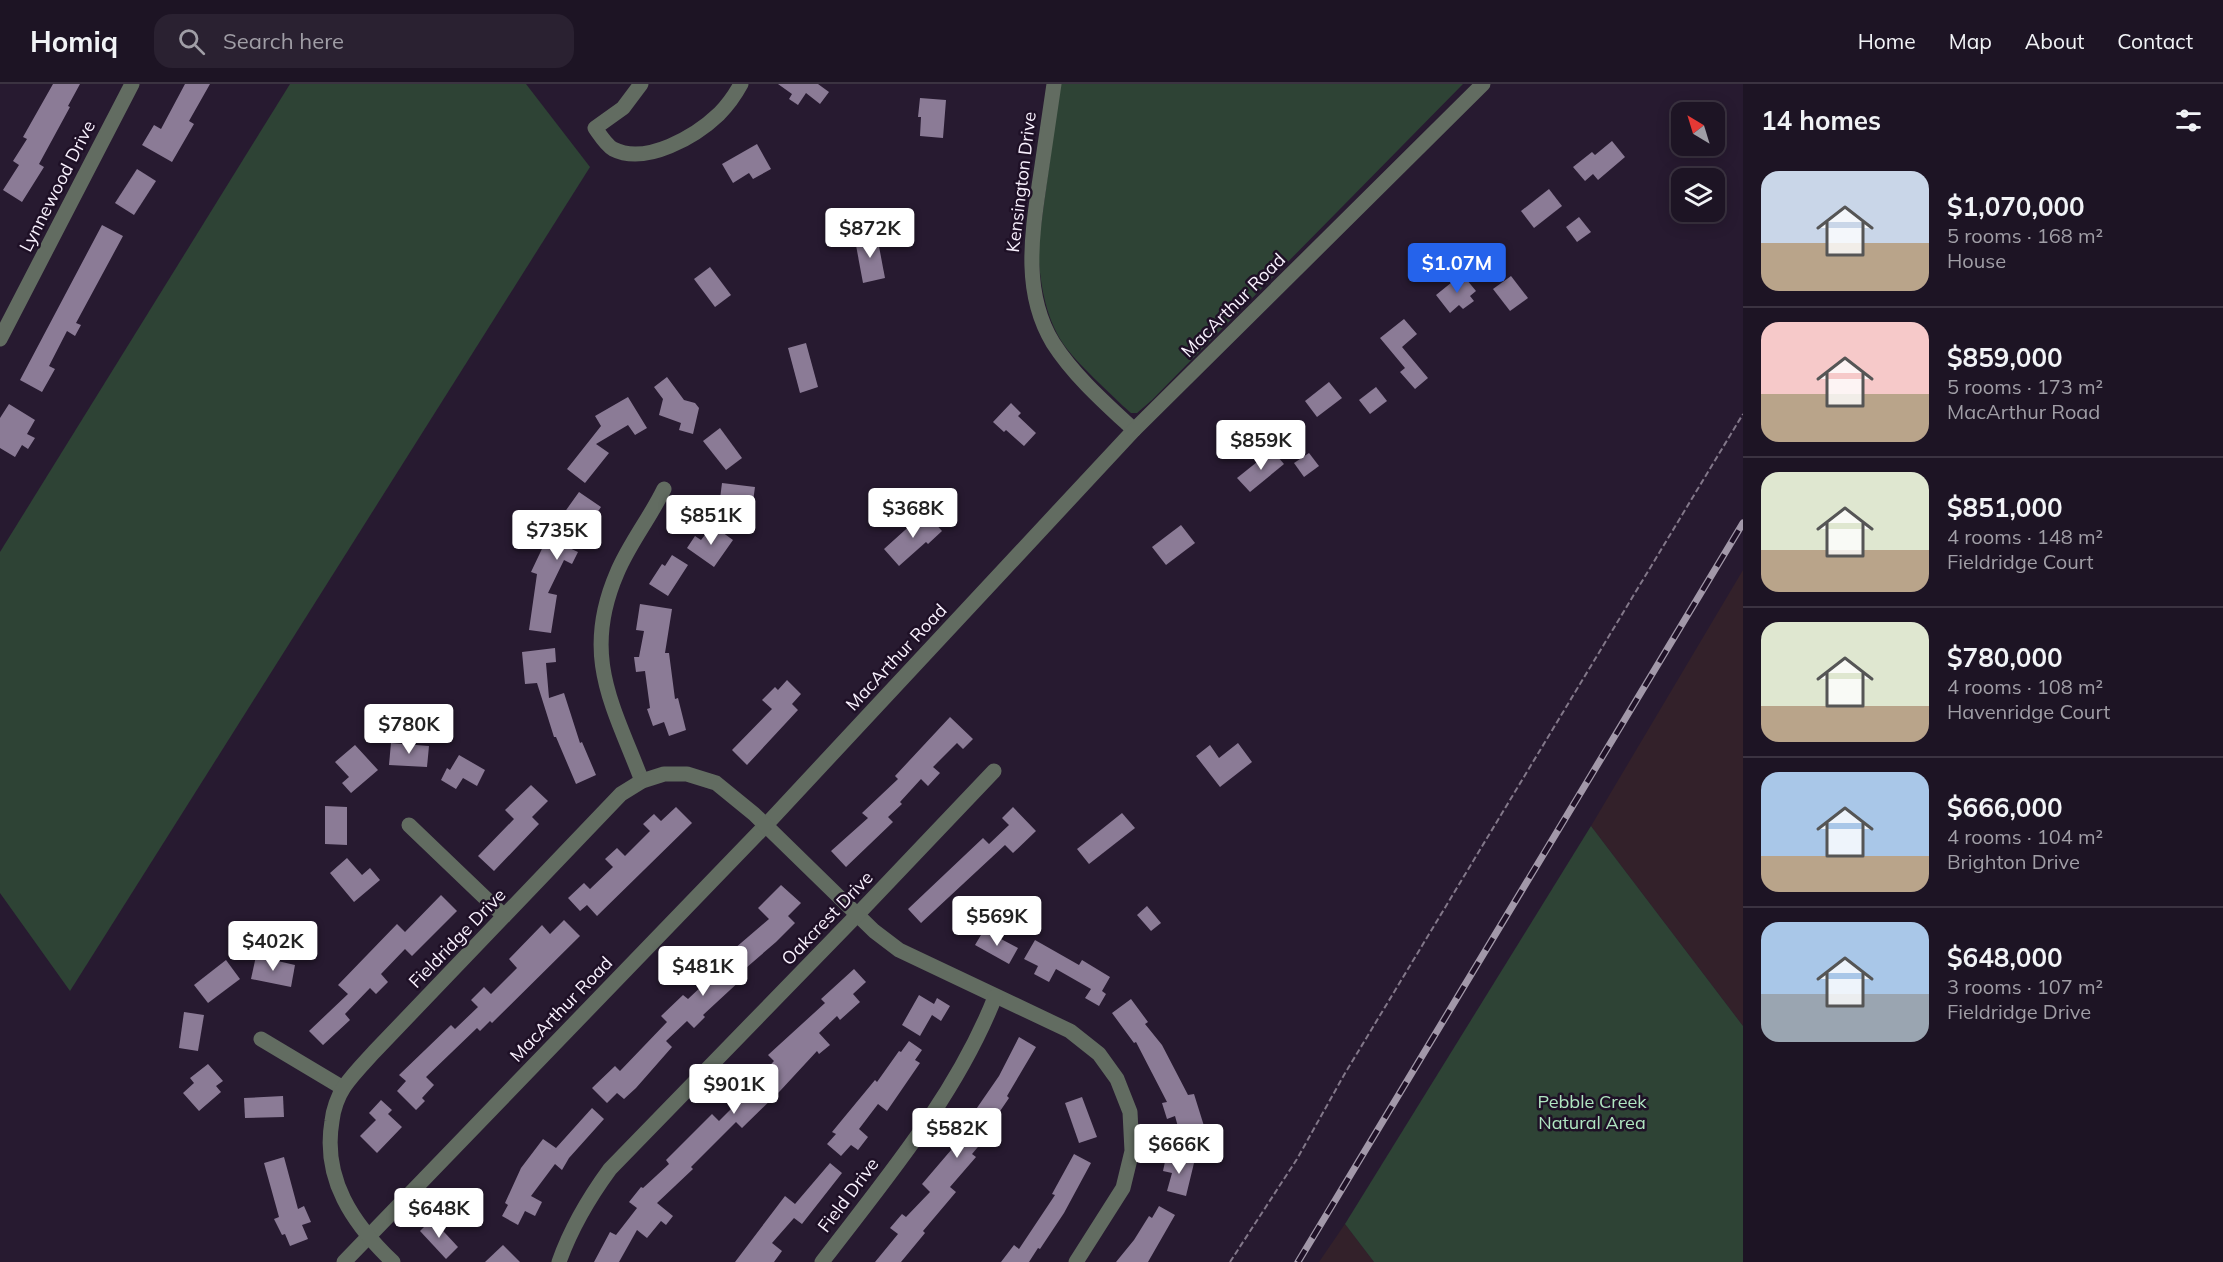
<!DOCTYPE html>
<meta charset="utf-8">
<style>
body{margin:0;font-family:Mulish,sans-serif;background:#2a2131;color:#f1f3f6;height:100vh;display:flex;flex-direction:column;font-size:22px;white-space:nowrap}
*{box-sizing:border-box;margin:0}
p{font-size:20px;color:#a09ea6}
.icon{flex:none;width:33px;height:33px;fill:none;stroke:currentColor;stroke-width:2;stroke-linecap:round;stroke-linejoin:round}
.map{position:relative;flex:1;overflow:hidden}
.details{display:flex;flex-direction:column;background:#1d1424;width:480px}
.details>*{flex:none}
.needle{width:39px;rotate:322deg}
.buttons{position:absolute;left:1671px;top:18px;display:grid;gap:12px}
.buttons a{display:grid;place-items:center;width:54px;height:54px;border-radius:12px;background:#1d1424;box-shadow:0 3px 15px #0003,0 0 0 2px #3b3341;font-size:30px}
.price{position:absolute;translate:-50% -51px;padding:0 14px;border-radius:6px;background:#fff;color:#222;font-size:20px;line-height:39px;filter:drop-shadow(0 2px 3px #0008)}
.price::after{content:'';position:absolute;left:50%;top:36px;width:18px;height:14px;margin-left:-9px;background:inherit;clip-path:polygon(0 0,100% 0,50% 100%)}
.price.current{background:#2563eb;color:#fff}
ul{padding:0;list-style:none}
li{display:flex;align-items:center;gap:18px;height:150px;padding:0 18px}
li+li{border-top:2px solid #3b3341}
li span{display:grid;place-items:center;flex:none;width:168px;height:120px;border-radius:18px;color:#555}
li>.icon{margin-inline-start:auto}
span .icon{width:72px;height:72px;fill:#fffc;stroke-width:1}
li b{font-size:26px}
h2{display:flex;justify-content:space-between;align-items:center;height:72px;padding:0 18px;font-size:26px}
header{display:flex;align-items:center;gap:36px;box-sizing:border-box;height:84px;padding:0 30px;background:#1d1424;border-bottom:2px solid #3b3341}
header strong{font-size:28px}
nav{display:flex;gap:33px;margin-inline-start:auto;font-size:21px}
.search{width:420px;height:54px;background:#2a2131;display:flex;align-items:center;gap:15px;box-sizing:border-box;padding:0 21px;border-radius:18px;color:#a09ea6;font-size:22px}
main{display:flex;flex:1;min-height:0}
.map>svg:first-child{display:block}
</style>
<header>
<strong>Homiq</strong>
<div class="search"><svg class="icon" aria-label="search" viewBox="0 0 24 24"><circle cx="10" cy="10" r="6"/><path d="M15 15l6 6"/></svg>Search here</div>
<nav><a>Home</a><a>Map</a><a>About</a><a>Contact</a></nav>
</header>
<main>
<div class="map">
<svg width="1743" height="1178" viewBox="0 0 1743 1178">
<rect width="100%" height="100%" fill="#271a30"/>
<g fill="#33212a">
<path d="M1743,486v456l-152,-200z"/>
<path d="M1345,1140l29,38h-55z"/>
</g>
<g fill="#2e4335">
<path d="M290,0h236l64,83 -520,824 -70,-98v-341z"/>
<path d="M1060,0h403l-311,316 -15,13h-6l-8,-7c-19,-19 -40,-37 -56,-57 -22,-29 -27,-66 -29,-101z"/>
<path d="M1591,742l152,200v236h-369l-29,-38z"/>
</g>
<g fill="#8b7b96">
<path d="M53,0h27l-12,22 2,1 -31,57 5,3 -22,35 -19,-12 16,-25 -6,-4 14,-22 -4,-2z"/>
<path d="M185,0h25l-21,37 5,3 -22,38 -30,-17 12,-20 7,4z"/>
<path d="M778,0h40l11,8 -9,12 -14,-11 -8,12 -9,-6 3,-5z"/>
<path d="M920,14l26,2 -3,38 -23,-2 1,-19h-3z"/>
<path d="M1612,57l13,16 -27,23 -5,-6 -8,7 -12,-14 19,-15 3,3z"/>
<path d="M757,60l14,25 -18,10 -4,-6 -16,10 -11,-19z"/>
<path d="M137,85l19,12 -22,34 -19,-12z"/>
<path d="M1549,105l13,17 -28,22 -13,-17z"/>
<path d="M1579,133l12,15 -14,10 -11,-15z"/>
<path d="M102,141l21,11 -47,87 5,2 -6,11 -8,-5 -18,35 6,3 -13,23 -22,-12z"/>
<path d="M877,152l8,42 -22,5 -8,-43z"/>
<path d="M710,183l21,28 -16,12 -21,-28z"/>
<path d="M1462,190l14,17 -6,5 4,5 -11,8 -4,-4 -9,8 -14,-18z"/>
<path d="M1511,192l17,22 -18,13 -17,-22z"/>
<path d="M1404,235l13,15 -15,13 26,31 -13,11 -15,-17 5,-4 -25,-30z"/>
<path d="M806,259l12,44 -18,6 -12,-45z"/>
<path d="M667,293l17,23 11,3 4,5 -6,26 -14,-4 2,-7 -22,-8 4,-16 -9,-12z"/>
<path d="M1329,298l13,16 -25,19 -12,-16z"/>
<path d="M1376,303l11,14 -17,13 -11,-14z"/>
<path d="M628,313l19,31 -12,7 -7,-10 -32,19 13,9 -24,30 -18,-14 34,-43 -6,-10z"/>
<path d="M1011,319l10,10 -3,3 18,17 -12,13 -18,-16 -2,2 -11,-10z"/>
<path d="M9,320l26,16 -8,14 8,4 -7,11 -6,-4 -7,12 -15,-9v-30z"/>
<path d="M720,344l22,30 -16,12 -23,-29z"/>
<path d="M1272,366l12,14 -34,28 -13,-14z"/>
<path d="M1309,369l10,13 -15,11 -10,-14z"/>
<path d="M722,399l33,4 -5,36 -23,-3 3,-20 -10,-1z"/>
<path d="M579,408l22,15 -8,12 -6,-4 -22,31 13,6 -6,12 -8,-4 -16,33 9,2 -6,38 -22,-3 8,-56 -6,-2 18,-38z"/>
<path d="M925,428l17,19 -14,13 -2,-2 -27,24 -15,-17z"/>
<path d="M1181,441l14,18 -29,22 -14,-18z"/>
<path d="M711,443h4l18,13 -19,27 -27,-19 8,-12 6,4z"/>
<path d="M672,471l16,10 -20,31 -19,-12 13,-20 3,2z"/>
<path d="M640,520l32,5 -7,44h4l6,46 3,-1 8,32 -17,6 -5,-14 -11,4 -6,-17 3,-1 -5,-37 -9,1 -2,-15h5l5,-26 -8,-1z"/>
<path d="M555,564l1,14 -10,1 3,35 15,-5 16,50 2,-1 14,33 -20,9 -20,-47h-2l-17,-54 -12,1 -3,-32z"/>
<path d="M787,596l14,14 -9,10 6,6 -51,55 -15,-15 40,-41 -10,-9 13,-13 3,3z"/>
<path d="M950,633l23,22 -10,10 -6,-6 -24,24 7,6 -12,13 -7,-7 -21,23 2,2 -14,13 5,5 -47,45 -15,-16 37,-33 -6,-5 36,-34 -3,-3z"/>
<path d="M391,659l38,3 -2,21 -38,-2z"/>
<path d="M1238,659l14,19 -32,25 -24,-31 14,-11 9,13z"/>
<path d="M355,661l23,25 -27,23 -9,-10 7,-6 -14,-15z"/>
<path d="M459,671l26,15 -8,16 -14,-8 -7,11 -15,-9 6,-12 3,2z"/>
<path d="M531,701l17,16 -16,16 7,7 -45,47 -16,-15 36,-37 -9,-9z"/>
<path d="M325,722l22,1v38l-22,-1z"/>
<path d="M676,723l16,16 -95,93 -10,-11 -7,6 -12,-13 16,-15 6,6 23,-22 -8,-8 12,-11 8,8 25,-25 -7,-7 11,-10 7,7z"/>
<path d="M1013,723l23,24 -23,22 -8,-8 -84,78 -13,-14 75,-71 6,6 20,-19 -7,-7z"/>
<path d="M1122,729l13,15 -46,36 -12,-15z"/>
<path d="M347,774l15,17 8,-7 10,12 -26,22 -24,-29z"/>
<path d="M781,801l20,18 -13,13 7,7 -19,19 -37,32 4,4 -40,37 2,2 -11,11 -7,-7 -21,20 6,6 -36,41 -12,11 -7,-6 -10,10 -15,-15 23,-22 5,5 47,-49 -6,-6 22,-21 5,4 49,-46 -3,-4 35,-30 -11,-11z"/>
<path d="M441,811l16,16 -45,45 -7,-7 -24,25 7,8 -12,12 -6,-6 -25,26 5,6 -27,25 -14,-14 39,-37 -10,-9 59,-61 8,8z"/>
<path d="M1147,822l14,17 -10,8 -14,-16z"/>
<path d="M564,836l16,16 -88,87 -2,-2 -10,10 -3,-3 -51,49 8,8 -12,13 3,3 -9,9 -19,-19 9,-10 -7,-6 52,-50 4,4 23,-22 -7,-7 13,-13 7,7 26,-26 -8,-9 33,-34 8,9z"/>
<path d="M984,846l34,18 -9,16 -34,-19z"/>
<path d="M1035,856l44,25 3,-5 28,17 -8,14 4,3 -7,12 -14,-8 6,-9 -35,-20 -7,13 -15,-8 4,-8 -14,-7z"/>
<path d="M256,872l39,9 -4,22 -40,-8z"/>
<path d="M226,876l14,19 -32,24 -14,-18z"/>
<path d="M854,885l12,13 -13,12 7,8 -20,18 -3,-4 -18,17 11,12 -11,9 -2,-3 -37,40 -38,37 -6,-6 -45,45 2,2 -36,34 16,13 -7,9 -5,-4 -14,17 -10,-8 -18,32h-25l16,-30 6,3 21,-27 -8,-6 12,-15 2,1 26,-24 -3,-4 46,-46 7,7 23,-23 -8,-8 11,-12 7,7 22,-24 -6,-6 57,-52 -4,-4z"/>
<path d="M919,911l15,9 3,-6 13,8 -9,15 -9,-6 -12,21 -18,-11z"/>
<path d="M1131,915l17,23 -3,2 17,21 26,50 6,-1 10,32 -24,8 -5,-18 -8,3 -5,-16 5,-1 -31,-60 -2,1 -22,-30z"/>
<path d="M184,928l20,3 -6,36 -19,-3z"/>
<path d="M1019,953l17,10 -29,49 2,2 -15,22 5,2 -27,32 4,3 -26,30 6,5 -33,39 2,2 -24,29h-26l23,-28 -8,-6 12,-14 4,3 24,-25 -8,-8 53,-62 -5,-4 29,-42z"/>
<path d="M909,957l13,9 -7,10 5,3 -33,48 -9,-7 -19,25 9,8 -10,13 -7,-5 -10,11 -14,-12 9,-10 -4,-2 43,-52 2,2 22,-31 2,1z"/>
<path d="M208,980l15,17 -7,5 5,6 -22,19 -16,-18 11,-10 -4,-5z"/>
<path d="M283,1012l1,21 -39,1 -1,-20z"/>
<path d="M1082,1013l15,40 -18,6 -14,-40z"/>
<path d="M381,1016l11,10 -4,4 14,13 -25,26 -17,-17 16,-16 -7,-7z"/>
<path d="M592,1024l12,11 -35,39 -7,12 -7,-6 -24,32 11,6 -7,14 -10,-5 -7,14 -16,-9 6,-11 -3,-2 16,-35 22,-29 13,9z"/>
<path d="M1074,1070l17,9 -27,50 -24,36 -2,-1 -9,14h-28l13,-17 5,4 36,-54 -3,-1z"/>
<path d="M284,1073l14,52 6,-3 7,16 -9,3 6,14 -18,7 -5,-12 -3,1 -8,-16 5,-2 -15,-54z"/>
<path d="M1166,1073l28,6 -8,33 -19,-5 5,-18 -9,-2z"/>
<path d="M830,1079l12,10 -40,51 -8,-6 -22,25 10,8 -8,11h-39l50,-66 10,8z"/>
<path d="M1159,1122l16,9 -27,47h-32l18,-22 15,-24 3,2z"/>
<path d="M432,1135l26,28 -12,12 -26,-28z"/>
<path d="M503,1161l17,17h-35z"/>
</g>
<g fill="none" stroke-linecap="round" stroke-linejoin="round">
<path stroke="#827789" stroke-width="2" stroke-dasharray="6 3" stroke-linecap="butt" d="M1230,1178l67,-103 47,-84 399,-661"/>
<g stroke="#626c61" stroke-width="15">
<path d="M641,0l-18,24 -28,20c5,7 11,17 18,21 33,17 83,-13 106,-35 9,-9 16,-19 22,-30"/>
<path d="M1054,0c-5,32 -9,63 -14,95 -8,55 -18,113 13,164 21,33 53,61 81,87"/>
<path d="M0,255l132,-255"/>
<path d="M642,697c-29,-76 -61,-125 -25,-208 12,-29 33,-55 47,-84"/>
<path d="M409,741l95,91"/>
<path d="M261,955l82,49"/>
<path d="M344,1178l421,-436 369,-396 349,-346"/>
<path d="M393,1178c-40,-38 -71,-83 -61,-141 1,-11 6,-25 12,-34 9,-13 20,-24 30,-35l247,-258 21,-13 22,-7h23l29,9 38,31 120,117 25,19 171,81 29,23 18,25 13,33 2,39 -9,37 -47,74"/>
<path d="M559,1178c12,-34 29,-63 51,-93l247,-254 137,-144"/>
<path d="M822,1178c64,-84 134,-166 173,-265"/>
</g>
<g stroke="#a298a9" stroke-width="7">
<path id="rail" d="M1298,1178l445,-739"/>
</g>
<use href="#rail" stroke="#1e1026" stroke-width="4.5" stroke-dasharray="14" stroke-linecap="butt"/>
</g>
<g text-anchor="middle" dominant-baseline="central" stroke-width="5" stroke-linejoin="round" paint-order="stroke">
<g font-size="18" fill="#f9f1fe" stroke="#1e1026">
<text transform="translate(1021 98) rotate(-83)">Kensington Drive</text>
<text transform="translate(57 102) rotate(-63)">Lynnewood Drive</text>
<text transform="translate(1233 221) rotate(-45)">MacArthur Road</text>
<text transform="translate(896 573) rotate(-47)">MacArthur Road</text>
<text transform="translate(827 834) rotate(-46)">Oakcrest Drive</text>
<text transform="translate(457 854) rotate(-46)">Fieldridge Drive</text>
<text transform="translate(561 925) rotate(-46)">MacArthur Road</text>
<text transform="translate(848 1111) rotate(-53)">Field Drive</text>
</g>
<g font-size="18" fill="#b0e6c1" stroke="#1e1026">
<text x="1592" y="1017">Pebble Creek<tspan x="1592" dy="21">Natural Area</tspan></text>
</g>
</g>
</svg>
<div class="buttons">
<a><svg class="needle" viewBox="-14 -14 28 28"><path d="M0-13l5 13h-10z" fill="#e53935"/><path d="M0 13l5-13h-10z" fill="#a09ea6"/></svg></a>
<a><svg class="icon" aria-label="layers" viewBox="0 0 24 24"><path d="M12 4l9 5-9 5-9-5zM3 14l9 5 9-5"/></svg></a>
</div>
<b class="price" style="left:870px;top:175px">$872K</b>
<b class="price current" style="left:1457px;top:210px">$1.07M</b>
<b class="price" style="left:1261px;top:387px">$859K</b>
<b class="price" style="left:913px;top:455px">$368K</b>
<b class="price" style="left:711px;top:462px">$851K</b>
<b class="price" style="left:557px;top:477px">$735K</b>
<b class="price" style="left:409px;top:671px">$780K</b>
<b class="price" style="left:997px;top:863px">$569K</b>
<b class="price" style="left:273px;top:888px">$402K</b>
<b class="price" style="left:703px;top:913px">$481K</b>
<b class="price" style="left:734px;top:1031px">$901K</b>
<b class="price" style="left:957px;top:1075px">$582K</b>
<b class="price" style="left:1179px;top:1091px">$666K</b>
<b class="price" style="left:439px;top:1155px">$648K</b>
</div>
<section class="details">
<h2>14 homes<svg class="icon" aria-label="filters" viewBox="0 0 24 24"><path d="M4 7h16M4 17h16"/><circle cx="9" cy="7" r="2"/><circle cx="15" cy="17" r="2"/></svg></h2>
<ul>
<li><span style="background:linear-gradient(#c9d6e8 60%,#b9a48a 0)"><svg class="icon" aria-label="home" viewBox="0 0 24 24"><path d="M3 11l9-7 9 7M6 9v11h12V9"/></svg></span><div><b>$1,070,000</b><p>5 rooms · 168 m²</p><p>House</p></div></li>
<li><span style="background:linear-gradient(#f6c9c9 60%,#b9a48a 0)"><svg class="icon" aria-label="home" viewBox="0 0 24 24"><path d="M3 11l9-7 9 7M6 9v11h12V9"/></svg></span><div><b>$859,000</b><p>5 rooms · 173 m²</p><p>MacArthur Road</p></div></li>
<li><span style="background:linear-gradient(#dfe7d0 65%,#b9a48a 0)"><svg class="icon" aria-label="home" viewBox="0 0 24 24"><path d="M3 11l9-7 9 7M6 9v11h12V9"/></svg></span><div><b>$851,000</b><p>4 rooms · 148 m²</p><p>Fieldridge Court</p></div></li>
<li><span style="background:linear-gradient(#dfe7d0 70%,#b9a48a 0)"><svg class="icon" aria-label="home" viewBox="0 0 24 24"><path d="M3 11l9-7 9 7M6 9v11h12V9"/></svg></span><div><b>$780,000</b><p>4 rooms · 108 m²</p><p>Havenridge Court</p></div></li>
<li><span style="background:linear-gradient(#a9c7e8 70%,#b9a48a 0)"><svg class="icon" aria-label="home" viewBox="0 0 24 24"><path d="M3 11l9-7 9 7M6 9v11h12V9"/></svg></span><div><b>$666,000</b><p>4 rooms · 104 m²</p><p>Brighton Drive</p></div></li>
<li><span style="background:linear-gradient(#a9c7e8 60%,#9aa5b1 0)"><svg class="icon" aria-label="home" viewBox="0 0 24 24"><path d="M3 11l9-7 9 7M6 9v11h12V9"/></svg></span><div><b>$648,000</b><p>3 rooms · 107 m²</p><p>Fieldridge Drive</p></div></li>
</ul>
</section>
</main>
